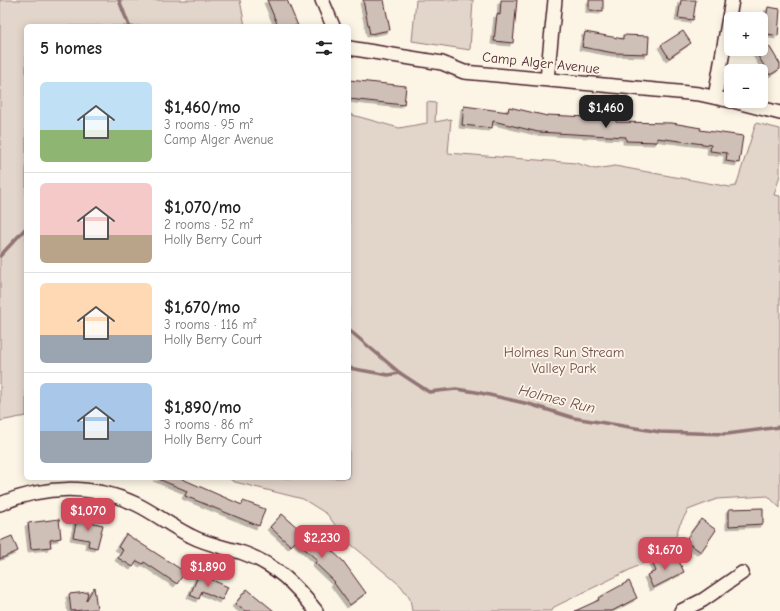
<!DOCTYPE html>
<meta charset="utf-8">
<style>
body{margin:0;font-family:"Comic Neue",sans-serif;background:#f2f2f2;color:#222;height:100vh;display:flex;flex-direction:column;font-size:15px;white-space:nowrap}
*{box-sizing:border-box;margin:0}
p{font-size:13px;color:#767676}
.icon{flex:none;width:22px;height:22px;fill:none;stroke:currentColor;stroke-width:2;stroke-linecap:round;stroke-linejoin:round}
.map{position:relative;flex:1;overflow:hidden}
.panel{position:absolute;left:24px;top:24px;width:327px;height:456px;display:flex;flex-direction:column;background:#fff;border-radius:6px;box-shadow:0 2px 10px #0003}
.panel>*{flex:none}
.fabs{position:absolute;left:724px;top:12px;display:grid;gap:8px}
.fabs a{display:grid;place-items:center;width:44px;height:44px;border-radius:6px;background:#fff;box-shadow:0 2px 10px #0003;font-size:20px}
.price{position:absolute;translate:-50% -34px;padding:0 9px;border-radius:8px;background:#d1495b;color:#fff;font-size:13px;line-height:26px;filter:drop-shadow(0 1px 2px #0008)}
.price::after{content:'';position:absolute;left:50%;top:24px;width:12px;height:9px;margin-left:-6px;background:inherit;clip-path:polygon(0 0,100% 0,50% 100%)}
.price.current{background:#222;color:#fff}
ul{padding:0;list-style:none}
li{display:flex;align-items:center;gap:12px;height:100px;padding:0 16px}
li+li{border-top:1px solid #e0e0e0}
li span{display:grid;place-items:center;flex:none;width:112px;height:80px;border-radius:6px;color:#555}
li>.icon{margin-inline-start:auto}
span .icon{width:48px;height:48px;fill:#fffc;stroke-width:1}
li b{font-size:17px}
h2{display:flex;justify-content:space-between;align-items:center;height:48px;padding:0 16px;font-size:17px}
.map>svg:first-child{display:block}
</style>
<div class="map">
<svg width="780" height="611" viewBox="0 0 780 611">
<defs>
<filter id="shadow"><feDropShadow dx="-3" dy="3" stdDeviation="0" flood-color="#0004"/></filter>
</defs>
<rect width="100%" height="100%" fill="#fcf5e5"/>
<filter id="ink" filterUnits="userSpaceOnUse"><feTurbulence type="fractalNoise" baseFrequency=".025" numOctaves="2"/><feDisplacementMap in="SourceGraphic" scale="8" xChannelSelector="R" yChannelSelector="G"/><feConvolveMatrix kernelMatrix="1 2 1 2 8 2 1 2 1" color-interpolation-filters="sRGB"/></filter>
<g filter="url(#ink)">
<g fill="#e2d5ca" stroke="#967a7a">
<path d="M0,0h240l5,26h-219v390l-26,5z"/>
<path d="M416,0h57l-3,50 -58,-9z"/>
<path d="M427,102l9,1 -1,19 16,-3 -3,34 128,10 19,6 20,-3 115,21 6,-1 20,-63 24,6v46l-6,20 6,1v312l-12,-12 -51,3 -29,11 -9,16 -4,14 -13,14 -108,53 -2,4h-140l-2,-12 -9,-13 -55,-46 -19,-26 -24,-15 -68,-17 -7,-4h121v-364l50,14 28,-5z"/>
</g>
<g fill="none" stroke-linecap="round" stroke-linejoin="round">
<g stroke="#917474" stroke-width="3.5">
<path d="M119,0l10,26"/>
<path d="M0,256l26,-28"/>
<path d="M349,330l51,43 29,19 27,-3 20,3 53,12 45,14 86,14 67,2 53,-7"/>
<path d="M349,368l39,7 12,-2"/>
</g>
</g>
<g fill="#cfc0b7" stroke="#4a1f2b" filter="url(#shadow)">
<path d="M267,0h20l11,26h-20z"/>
<path d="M363,0h21l6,30 -20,4z"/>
<path d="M501,0h16l-4,43 -19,-2 3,-27 3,1z"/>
<path d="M589,0h14v11l-14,-1z"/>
<path d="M681,0h15l-3,20 -15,-2z"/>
<path d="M768,7l12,2 -2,27 -15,-3z"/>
<path d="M683,31l8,12 -22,15 -8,-13z"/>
<path d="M585,32l38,7v-4l26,1 -1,18 -34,-1 -32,-6z"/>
<path d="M769,46l11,18v5l-10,6 -14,-22z"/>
<path d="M349,80l57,6 -2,19 -55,-6z"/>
<path d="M464,106l44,6 1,-5 38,9v-1l41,2 28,2v3l56,1 29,5 -1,2 43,6 -4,27 -13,-2 1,-8 -17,-2 1,-6 -54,-7v4l-31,-1v-4l-88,-5 -45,-11 -1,7 -30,-3z"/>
<path d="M156,478h24l62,27 1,-4 22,8 -6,17 -74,-30 2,-5z"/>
<path d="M763,508v16l-34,2v-17z"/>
<path d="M282,514l34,30 4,-4 23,21 23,32 -16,12 -16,-22 1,-1 -20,-19 2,-3 -21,-19 -5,5 -21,-19z"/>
<path d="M59,519l2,19 -11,2 1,7 -20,2 -3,-26z"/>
<path d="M77,519l26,6 -6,23 -9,-2 1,-6 -16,-3z"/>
<path d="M701,519l15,11 -15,22 -16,-11z"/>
<path d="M126,534l59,38 -8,12 -33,-22 -1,2 -6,-3 -4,6 -15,-9 5,-8 -5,-3z"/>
<path d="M12,536l6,15 -18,8v-18z"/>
<path d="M662,557l3,6 12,-6 7,15 -31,16 -6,-13 9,-4 -4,-9z"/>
<path d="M199,574l29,13 -6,13 -20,-9 -3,8 -9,-4z"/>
<path d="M629,581l8,17 -25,13h-37l24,-11 -1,-2z"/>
<path d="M94,587l3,22 -26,2 -2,-17 19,-2 -2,9z"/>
<path d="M247,589l27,22h-29l-10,-7z"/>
</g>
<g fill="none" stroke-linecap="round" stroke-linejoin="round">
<g stroke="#4a1f2b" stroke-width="16">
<g id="street">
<path d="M322,0l11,26"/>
<path d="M349,48l93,15 22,9 235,22 32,7"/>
<path d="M547,79l8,-79"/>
<path d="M715,97l17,-97"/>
<path d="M733,101l47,12"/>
<path d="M0,504c44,-19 92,-20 136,0 19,9 36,23 55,32 17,9 35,11 52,17 32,11 53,32 73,58"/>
<path d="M681,611l22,-11 39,-27"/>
</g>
</g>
<use href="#street" stroke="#fcf5e5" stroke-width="13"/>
</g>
</g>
<g text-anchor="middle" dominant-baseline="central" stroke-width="3.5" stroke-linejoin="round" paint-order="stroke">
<g font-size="14" fill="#4a1f2b" stroke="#fcf5e5">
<text transform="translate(541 63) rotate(6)">Camp Alger Avenue</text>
</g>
<g font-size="14" fill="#704c53" stroke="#fcf5e5">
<text x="564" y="352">Holmes Run Stream<tspan x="564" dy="16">Valley Park</tspan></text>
</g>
<g font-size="15" font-style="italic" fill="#6d4950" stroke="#fcf5e5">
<text transform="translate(557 399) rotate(14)">Holmes Run</text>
</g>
</g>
</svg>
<div class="fabs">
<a>+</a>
<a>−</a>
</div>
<b class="price current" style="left:606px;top:129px">$1,460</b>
<b class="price" style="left:88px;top:532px">$1,070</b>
<b class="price" style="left:322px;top:559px">$2,230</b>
<b class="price" style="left:665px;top:571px">$1,670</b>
<b class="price" style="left:208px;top:588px">$1,890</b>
<section class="panel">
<h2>5 homes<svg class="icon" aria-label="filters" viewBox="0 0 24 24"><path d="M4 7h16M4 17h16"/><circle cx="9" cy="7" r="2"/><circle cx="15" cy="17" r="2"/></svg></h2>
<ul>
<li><span style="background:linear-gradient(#bfe0f5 60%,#8fb573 0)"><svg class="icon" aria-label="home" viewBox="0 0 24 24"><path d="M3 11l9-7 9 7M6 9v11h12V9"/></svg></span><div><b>$1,460/mo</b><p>3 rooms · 95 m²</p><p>Camp Alger Avenue</p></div></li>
<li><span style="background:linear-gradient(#f6c9c9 65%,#b9a48a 0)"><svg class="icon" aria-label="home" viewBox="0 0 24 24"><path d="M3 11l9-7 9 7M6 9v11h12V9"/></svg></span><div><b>$1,070/mo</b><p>2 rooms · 52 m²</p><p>Holly Berry Court</p></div></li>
<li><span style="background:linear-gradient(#ffd9b3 65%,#9aa5b1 0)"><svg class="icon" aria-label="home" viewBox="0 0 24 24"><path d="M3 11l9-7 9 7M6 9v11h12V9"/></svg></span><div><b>$1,670/mo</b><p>3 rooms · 116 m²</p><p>Holly Berry Court</p></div></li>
<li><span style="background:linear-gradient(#a9c7e8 60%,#9aa5b1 0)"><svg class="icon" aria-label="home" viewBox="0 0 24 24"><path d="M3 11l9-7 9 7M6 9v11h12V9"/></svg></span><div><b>$1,890/mo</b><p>3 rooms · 86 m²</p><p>Holly Berry Court</p></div></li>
</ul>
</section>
</div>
